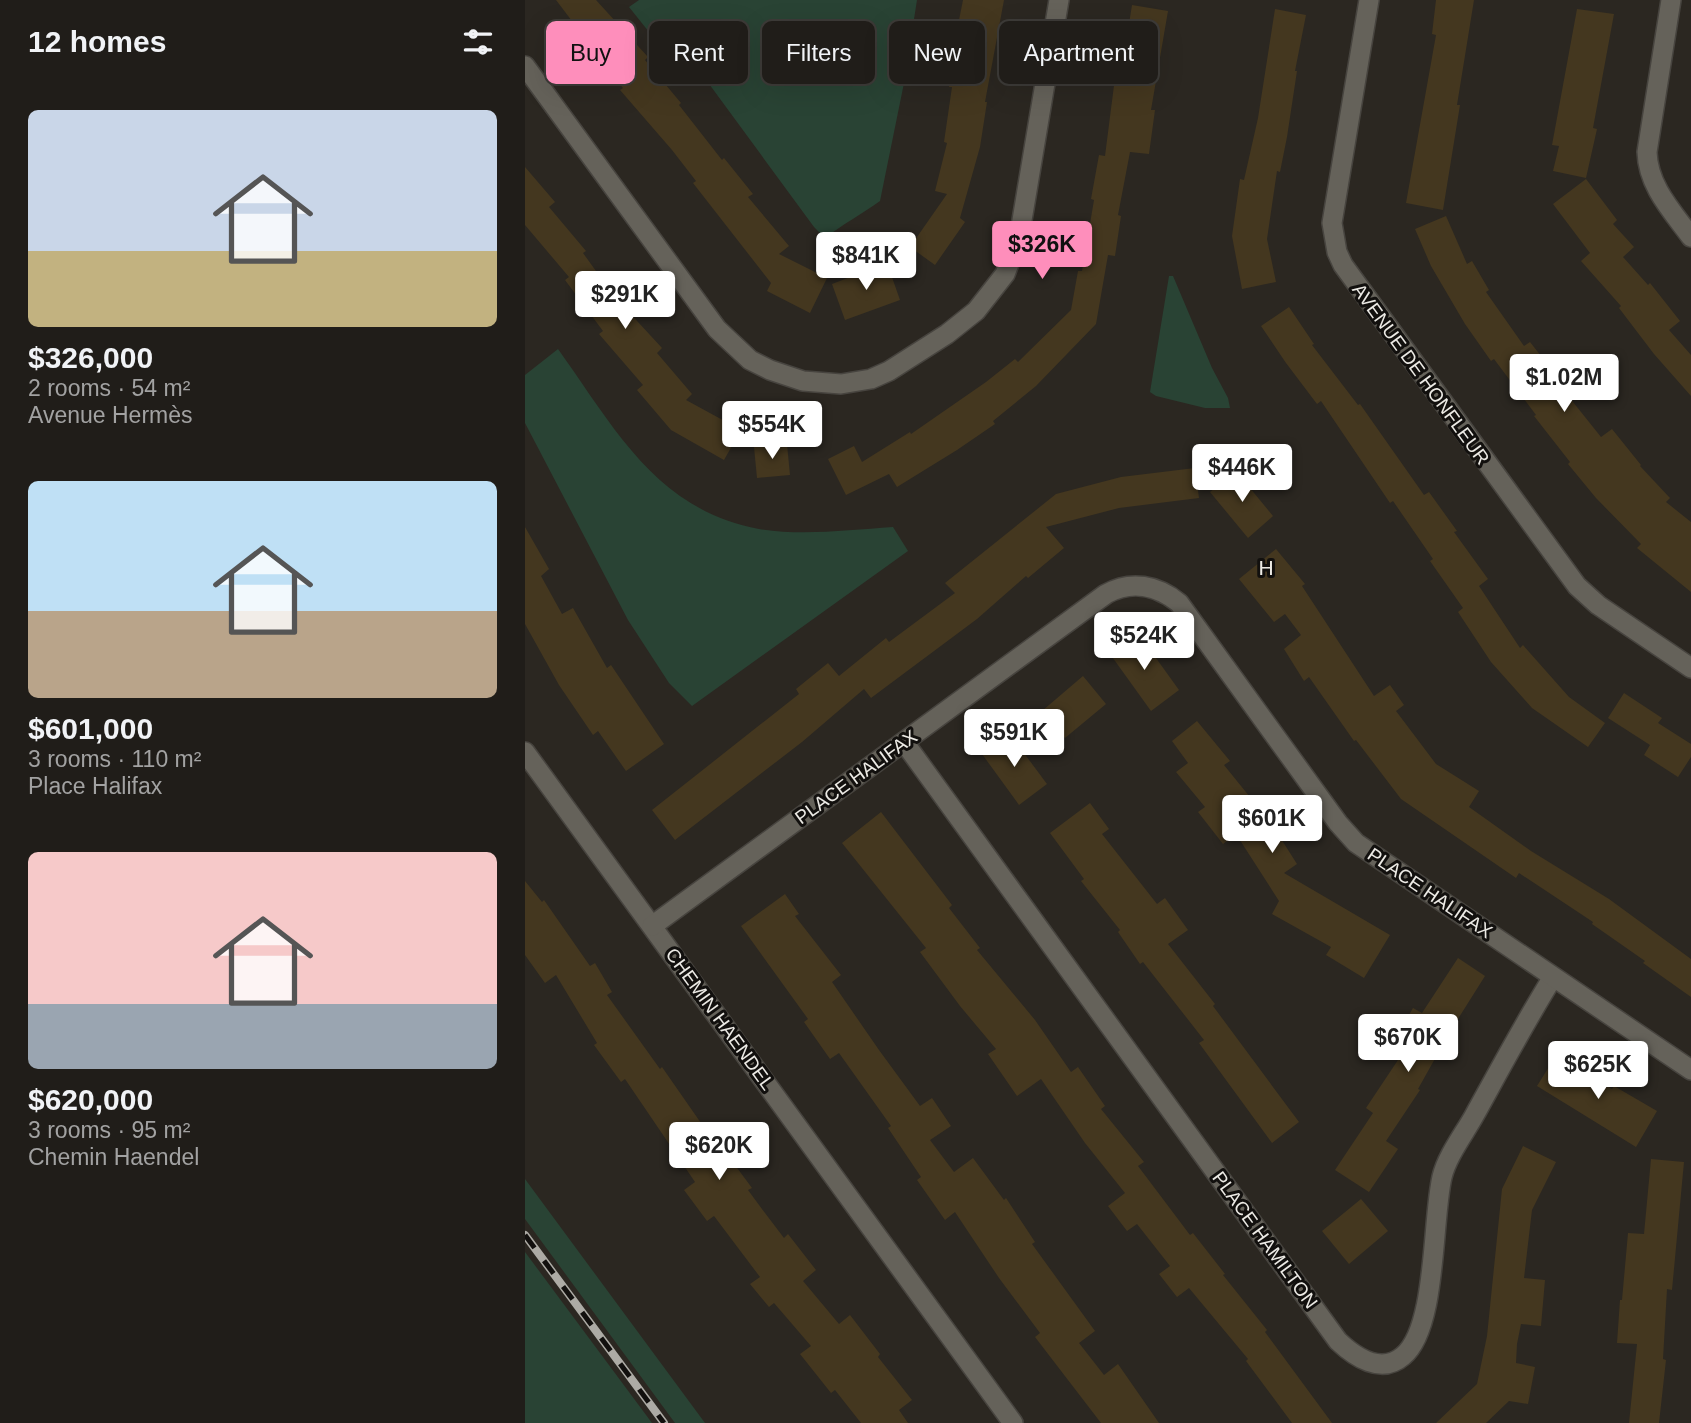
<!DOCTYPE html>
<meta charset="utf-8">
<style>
body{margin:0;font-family:Helvetica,sans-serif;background:#2d2a26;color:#f1f3f6;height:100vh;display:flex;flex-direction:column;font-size:26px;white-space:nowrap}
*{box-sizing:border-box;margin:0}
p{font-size:23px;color:#a2a2a2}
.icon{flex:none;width:38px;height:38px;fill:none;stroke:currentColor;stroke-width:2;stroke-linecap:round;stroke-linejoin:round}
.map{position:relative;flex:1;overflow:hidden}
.side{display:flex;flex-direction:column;background:#201d19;width:525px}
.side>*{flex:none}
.banner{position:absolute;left:21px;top:21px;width:665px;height:63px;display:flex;gap:14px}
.price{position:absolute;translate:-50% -60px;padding:0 16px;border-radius:7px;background:#fff;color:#222;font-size:23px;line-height:46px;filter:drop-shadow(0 2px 4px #0008)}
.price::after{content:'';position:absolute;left:50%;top:42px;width:21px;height:16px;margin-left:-10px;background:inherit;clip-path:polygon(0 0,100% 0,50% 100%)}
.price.selected{background:#fe8ebb;color:#111}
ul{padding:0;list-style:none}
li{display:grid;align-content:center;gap:14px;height:371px;padding:0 28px}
li span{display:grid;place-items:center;height:217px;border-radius:10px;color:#555}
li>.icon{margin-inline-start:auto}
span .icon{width:126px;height:126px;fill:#fffc;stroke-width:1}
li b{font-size:30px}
h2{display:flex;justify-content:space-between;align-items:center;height:84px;padding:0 28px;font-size:30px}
.pill{padding:0 24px;border-radius:10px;background:#201d19;box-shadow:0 7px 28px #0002,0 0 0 2px #3d3b38;font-size:24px;line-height:63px}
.pill.selected{background:#fe8ebb;color:#111}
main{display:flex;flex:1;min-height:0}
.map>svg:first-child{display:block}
</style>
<main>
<section class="side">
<h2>12 homes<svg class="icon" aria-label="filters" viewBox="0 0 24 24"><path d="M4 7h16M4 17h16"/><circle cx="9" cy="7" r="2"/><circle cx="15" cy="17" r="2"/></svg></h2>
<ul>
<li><span style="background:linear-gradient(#c9d6e8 65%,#c2b280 0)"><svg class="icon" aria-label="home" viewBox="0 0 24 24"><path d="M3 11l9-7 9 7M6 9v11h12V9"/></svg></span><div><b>$326,000</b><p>2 rooms · 54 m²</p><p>Avenue Hermès</p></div></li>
<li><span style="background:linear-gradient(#bfe0f5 60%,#b9a48a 0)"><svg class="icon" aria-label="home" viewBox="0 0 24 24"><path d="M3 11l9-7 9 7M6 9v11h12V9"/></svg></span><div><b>$601,000</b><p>3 rooms · 110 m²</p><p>Place Halifax</p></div></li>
<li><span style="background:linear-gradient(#f6c9c9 70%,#9aa5b1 0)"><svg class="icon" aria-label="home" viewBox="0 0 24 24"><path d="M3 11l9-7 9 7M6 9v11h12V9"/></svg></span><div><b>$620,000</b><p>3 rooms · 95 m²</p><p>Chemin Haendel</p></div></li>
</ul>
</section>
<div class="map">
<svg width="1166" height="1423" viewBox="0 0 1166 1423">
<rect width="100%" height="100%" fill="#2b2721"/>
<g fill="#294334">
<path d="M114,0h278l-13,83 -24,118c-18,13 -37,23 -55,37l-11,-11 -135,-184 -14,9 -36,-45z"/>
<path d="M644,276h4l39,92 16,30 2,10h-25l-49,-12 -6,-4z"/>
<path d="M33,349c56,78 98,161 201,180 43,7 90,1 134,-2l15,24 -216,155 -23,-23 -41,-63 -103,-197v-48z"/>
<path d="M0,1179l180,244h-30l-150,-204z"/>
<path d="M0,1252l127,171h-127z"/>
</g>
<g fill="#44371f">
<path d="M31,0h40l52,57 -3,3 36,43 -2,2 43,55 2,-2 29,36 -5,3 41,49 -10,8 48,24 -17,35 -43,-22 4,-8 -78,-100 3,-2 -24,-31 -52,-60 3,-2 -31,-35 2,-3z"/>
<path d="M438,0h41l-19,102h2l-7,45 -20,71 5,4 -30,43 -25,-18 37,-53 -12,-3 12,-48 -3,-1 8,-55h-3l13,-61 -4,-1z"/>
<path d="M911,0h38l-17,105h3l-17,105 -37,-7 30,-168 -4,-1z"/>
<path d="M607,5l36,6 -17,99h4l-6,44 -19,-2 -12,63 3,1 -6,40 -7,-1 -12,69 -60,62 -43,35 2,3 -38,26 -60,37 -8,-13 -43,21 -18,-36 26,-13 8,16 48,-30 1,2 75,-52 29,-23 3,3 53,-52 7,-39h4l12,-71 -3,-1 8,-44 6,1 13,-102 6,1z"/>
<path d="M750,9l31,6 -11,56h2l-10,66 -7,35 -3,-1 -10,68 9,43 -34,7 -10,-53 8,-57 4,1 14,-62z"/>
<path d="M1052,9l37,5 -21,114 4,1 -11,49 -33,-7 6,-25 -7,-1z"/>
<path d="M0,167l30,35 -6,5 37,44 -3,2 31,43 48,52 -5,5 35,41 -6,6 55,30 -17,30 -53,-30 -34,-40 6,-5 -44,-51 4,-3 -38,-51 4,-3 -44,-52z"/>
<path d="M1061,179l31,41 -4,4 21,23 -11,10 25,28 2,-2 30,38 -11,9 22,25v41l-37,-42 -35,-46 2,-2 -40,-45 9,-8 -37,-49z"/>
<path d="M921,216l21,48 5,-3 17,29 -3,2 38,54 6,-4 30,38 -3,2 44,55 11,-8 29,36 -1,1 30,32 -4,4 25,20v70l-54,-44 4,-4 -45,-46 -28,-34 2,-2 -36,-46 2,-1 -42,-56 -3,2 -26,-37 -34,-58 -16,-37z"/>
<path d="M362,263l13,37 -55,20 -13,-36z"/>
<path d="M764,307l25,37 -2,1 46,60 2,-1 64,91 5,-3 28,39 -3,1 34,47 -9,7 41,62 3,-3 46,52 36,26 -17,24 -56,-39 -41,-46 -33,-50 5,-4 -33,-47 3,-2 -40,-58 -3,2 -69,-102 -4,3 -31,-41 -25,-37z"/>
<path d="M262,444l3,31 -33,3 -3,-31z"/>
<path d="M670,468l4,30 -80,10 -73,19 18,21 -36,30 -2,-2 -49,43 -106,79 -7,-9 -62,53 -127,98 -23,-30 147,-116 -3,-5 32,-26 11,13 47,-38 3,4 66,-49 -10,-10 111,-89 65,-17z"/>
<path d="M711,471l37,45 -25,22 -38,-46z"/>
<path d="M0,527l24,42 -8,7 21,38 11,-6 34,60 4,-3 53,79 -38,27 -28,-40 -5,4 -34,-50 -34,-61z"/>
<path d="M751,549l29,35 -3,2 72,110 16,-11 14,20 -8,6 40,53 43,27 -10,16 62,44 78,48 82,60v38l-48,-34 2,-2 -53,-37 1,-2 -74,-49 -3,5 -115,-79 -45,-59 -2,1 -45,-64 -5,4 -20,-32 17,-14 -16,-21 -11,8 -35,-43z"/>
<path d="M613,633l41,57 -28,21 -41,-57z"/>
<path d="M558,676l23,28 -41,34 -23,-27z"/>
<path d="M1099,693l38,25 -4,5 33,21v13l-13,20 -34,-22 6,-10 -42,-27z"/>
<path d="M672,721l33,40 -6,4 47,58 26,41 -13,9 106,62 -26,43 -38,-23 5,-8 -59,-33 7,-13 -43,-67 -13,10 -25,-32 7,-5 -29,-35 12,-9 -16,-22z"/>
<path d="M484,733l38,51 -28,21 -37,-51z"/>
<path d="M565,803l19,26 -7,5 55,70 8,-6 23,32 -20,14 47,60 -2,2 86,116 -27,21 -73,-100 5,-3 -61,-78 -3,2 -22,-32 2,-2 -39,-49 3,-2 -34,-46z"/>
<path d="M356,812l71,93 -3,3 31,40 -3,2 58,70 36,52 7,-5 27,39 -4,3 43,53 -6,4 52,69 3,-2 32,41 -2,1 44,55 -2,2 67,91h-40l-46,-62 2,-2 -59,-71 -12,9 -18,-23 11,-8 -33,-42 -10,7 -19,-25 17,-13 -40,-50 -44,-64 -24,17 -29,-42 8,-5 -36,-43 -40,-54 6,-4 -84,-105z"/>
<path d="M0,881l17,21 2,-2 46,66 5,-3 17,29 -5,3 53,74 2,-2 64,92 3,-2 23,31 -4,2 17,23 19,25 4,-4 28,36 -13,11 36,43 11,-9 30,39 -2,3 34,43 -13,10 9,13h-47l-26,-33 -4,3 -31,-39 11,-8 -37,-43 -5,4 -19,-23 10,-7 -46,-61 -7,5 -23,-31 11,-8 -70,-103 -4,3 -27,-37 3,-2 -41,-68 -11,8 -20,-28z"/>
<path d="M260,894l14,20 -4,2 46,59 -9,7 47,68 41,56 12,-8 19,28 -21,14 24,32 19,-14 31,42 2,-2 29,44 -3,2 63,87 -16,12 25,32 14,-11 41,59h-58l-66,-86 5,-4 -41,-55 -44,-66 -10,8 -28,-40 4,-3 -33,-49 3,-2 -52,-73 -9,6 -26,-37 4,-3 -67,-93z"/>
<path d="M933,958l27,18 -34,54 -33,59 2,1 -34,51 12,8 -29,43 -34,-22 38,-57 -7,-5 36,-54 -12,-7 23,-39 9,5z"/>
<path d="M1032,1054l55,35 2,-3 43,25 -21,36 -99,-61z"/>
<path d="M998,1146l33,16 -24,48 -8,68 21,2 -4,46 -20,-2 -4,20 -1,19 19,4 -7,37 -19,-3 -23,22h-50l41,-39 10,-48 15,-147z"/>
<path d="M1126,1159l33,3 -12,128 -5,-1 -4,70 3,1 -7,63h-30l8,-79 -20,-1 3,-43h2l6,-67 16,1z"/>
<path d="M836,1199l27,32 -39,33 -27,-33z"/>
</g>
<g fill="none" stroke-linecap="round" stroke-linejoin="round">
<g stroke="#47443f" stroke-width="22">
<g id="minor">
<path d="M844,0l-37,223 5,29 6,13 234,321 21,19 93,63"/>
<path d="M1146,0l-24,152c1,34 25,59 44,85"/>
<path d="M0,66l192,263 33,31 20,10 33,11 38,3 30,-5 18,-8 58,-37 29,-23 29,-37 14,-36 40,-238"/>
<path d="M379,742l434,599c17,16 43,34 65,15 34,-28 29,-136 39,-179 5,-21 22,-43 32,-61 26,-47 51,-94 79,-139"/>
<path d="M0,752l488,671"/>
<path d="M127,926l454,-332c25,-14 51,-9 73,9l159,220 18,20 335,227"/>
</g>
</g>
<use href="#minor" stroke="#65625a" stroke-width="19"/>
<g stroke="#adaba5" stroke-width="8">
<path id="rail" d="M0,1235l139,188"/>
</g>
<use href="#rail" stroke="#12100e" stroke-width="5" stroke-dasharray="16" stroke-linecap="butt"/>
</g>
<g text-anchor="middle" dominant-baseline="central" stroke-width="6" stroke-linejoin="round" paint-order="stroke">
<g font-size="19" fill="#eceae5" stroke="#12100e">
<text transform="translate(896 374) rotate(54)">AVENUE DE HONFLEUR</text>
<text transform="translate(331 777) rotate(-36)">PLACE HALIFAX</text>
<text transform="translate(905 893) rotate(34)">PLACE HALIFAX</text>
<text transform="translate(195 1019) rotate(54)">CHEMIN HAENDEL</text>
<text transform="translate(740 1240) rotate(54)">PLACE HAMILTON</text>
</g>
<g font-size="21" letter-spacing="2" fill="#eceae5" stroke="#12100e">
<text x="742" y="567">H</text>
</g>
</g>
</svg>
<b class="price selected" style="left:517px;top:281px">$326K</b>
<b class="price" style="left:341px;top:292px">$841K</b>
<b class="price" style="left:100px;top:331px">$291K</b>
<b class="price" style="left:1039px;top:414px">$1.02M</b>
<b class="price" style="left:247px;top:461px">$554K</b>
<b class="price" style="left:717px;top:504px">$446K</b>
<b class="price" style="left:619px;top:672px">$524K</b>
<b class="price" style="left:489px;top:769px">$591K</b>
<b class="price" style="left:747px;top:855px">$601K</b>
<b class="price" style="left:883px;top:1074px">$670K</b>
<b class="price" style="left:1073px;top:1101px">$625K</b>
<b class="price" style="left:194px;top:1182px">$620K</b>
<div class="banner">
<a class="pill selected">Buy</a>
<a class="pill">Rent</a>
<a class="pill">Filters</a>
<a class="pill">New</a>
<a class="pill">Apartment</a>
</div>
</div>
</main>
